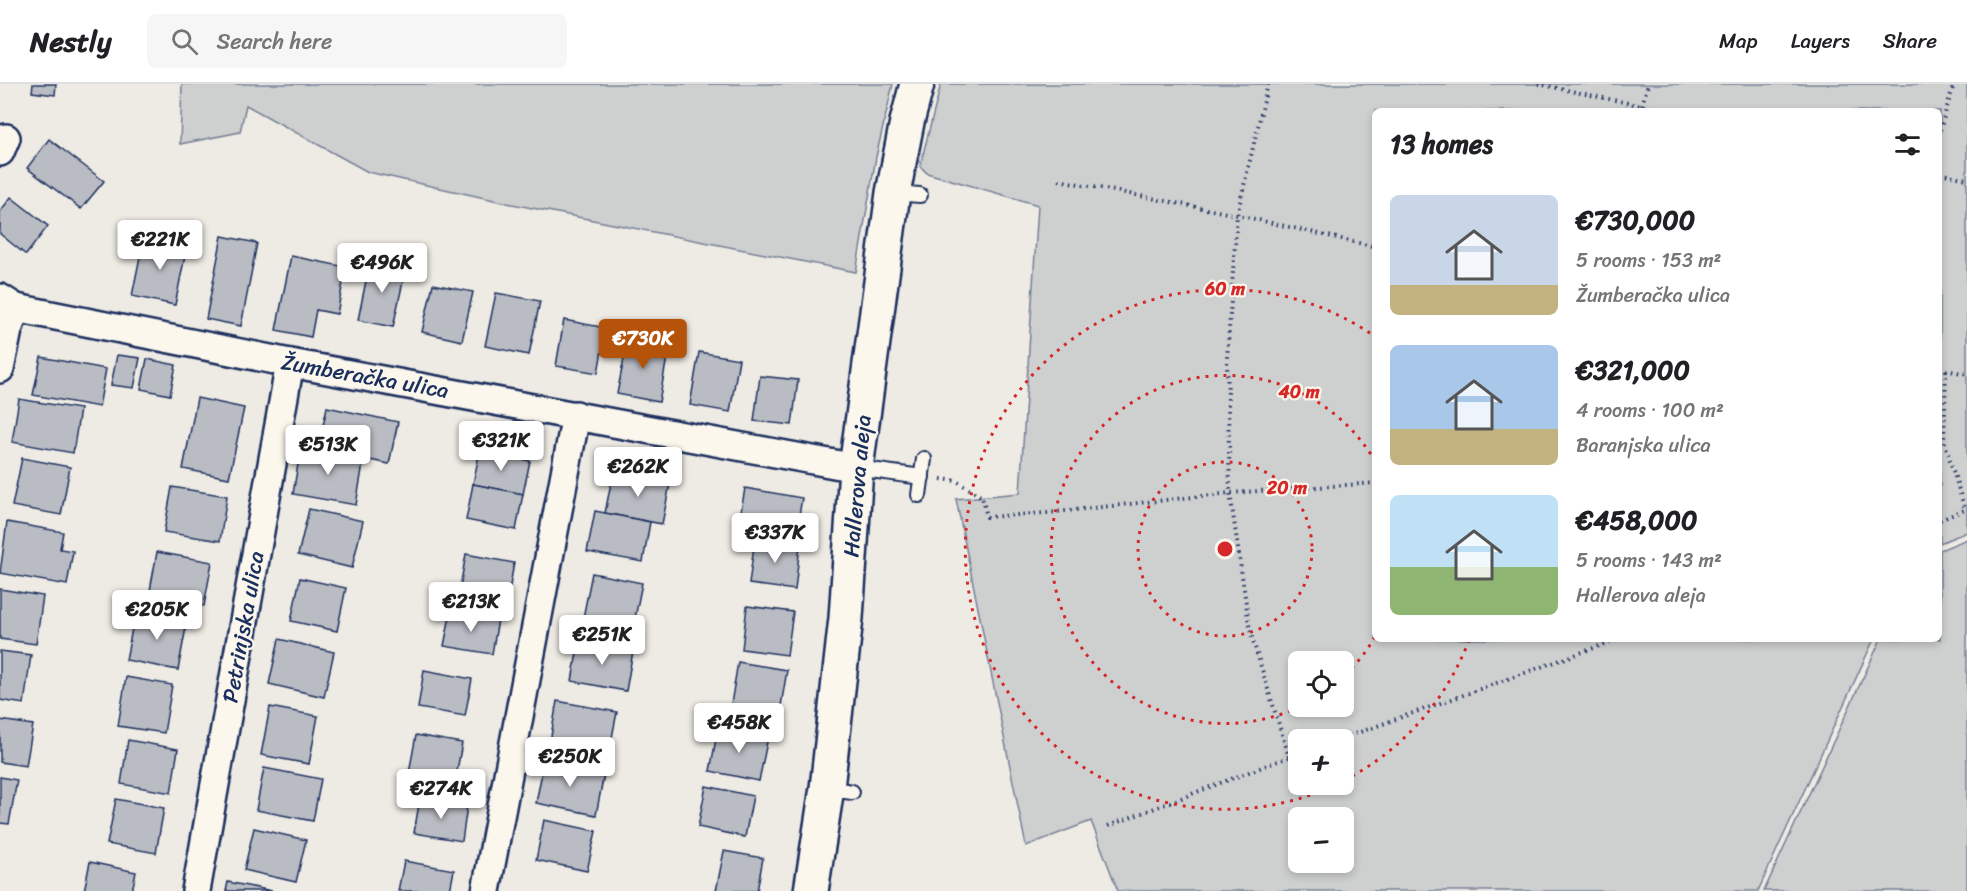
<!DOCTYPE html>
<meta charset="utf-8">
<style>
body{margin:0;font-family:Sriracha,sans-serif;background:#f6f6f6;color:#202124;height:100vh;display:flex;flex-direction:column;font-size:22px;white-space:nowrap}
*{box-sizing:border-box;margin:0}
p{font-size:20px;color:#757577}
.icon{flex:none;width:33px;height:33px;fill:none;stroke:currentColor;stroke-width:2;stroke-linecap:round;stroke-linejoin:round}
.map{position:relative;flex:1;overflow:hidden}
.panel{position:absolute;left:1372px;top:24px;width:570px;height:534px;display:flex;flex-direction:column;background:#fff;border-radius:9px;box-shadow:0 3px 9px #0003}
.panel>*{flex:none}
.controls{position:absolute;left:1288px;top:567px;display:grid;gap:12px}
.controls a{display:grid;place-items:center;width:66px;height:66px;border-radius:9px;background:#fff;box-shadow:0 3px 9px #0003;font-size:30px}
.price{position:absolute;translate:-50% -51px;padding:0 14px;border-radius:6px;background:#fff;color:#222;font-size:20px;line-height:39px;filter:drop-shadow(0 2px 3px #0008)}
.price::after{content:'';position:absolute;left:50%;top:36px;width:18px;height:14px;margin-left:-9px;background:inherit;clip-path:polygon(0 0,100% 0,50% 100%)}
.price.on{background:#b45309;color:#fff}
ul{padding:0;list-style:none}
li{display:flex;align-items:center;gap:18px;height:150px;padding:0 18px}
li span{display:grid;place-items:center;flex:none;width:168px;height:120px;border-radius:9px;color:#555}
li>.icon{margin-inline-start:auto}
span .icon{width:72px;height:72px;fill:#fffc;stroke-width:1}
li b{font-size:26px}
h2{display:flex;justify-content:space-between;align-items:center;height:72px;padding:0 18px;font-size:26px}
header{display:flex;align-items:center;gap:36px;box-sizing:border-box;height:84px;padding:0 30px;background:#fff;border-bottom:2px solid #e0e0e0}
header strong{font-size:28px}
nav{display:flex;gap:33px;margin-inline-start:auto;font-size:21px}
.search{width:420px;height:54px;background:#f6f6f6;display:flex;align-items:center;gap:15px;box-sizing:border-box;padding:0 21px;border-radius:9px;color:#757577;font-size:22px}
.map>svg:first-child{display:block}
</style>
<header>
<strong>Nestly</strong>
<div class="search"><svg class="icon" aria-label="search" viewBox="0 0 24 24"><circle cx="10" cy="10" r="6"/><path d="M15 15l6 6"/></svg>Search here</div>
<nav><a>Map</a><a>Layers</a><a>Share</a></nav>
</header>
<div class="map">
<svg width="1967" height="807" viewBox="0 0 1967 807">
<rect width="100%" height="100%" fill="#eeebe4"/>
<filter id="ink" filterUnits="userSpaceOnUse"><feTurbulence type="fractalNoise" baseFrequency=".0167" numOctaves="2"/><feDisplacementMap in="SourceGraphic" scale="12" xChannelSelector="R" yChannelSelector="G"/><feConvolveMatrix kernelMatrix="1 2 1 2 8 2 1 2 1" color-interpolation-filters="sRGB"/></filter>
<g filter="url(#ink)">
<g fill="#cecfcf" stroke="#747f96" stroke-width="1.5" fill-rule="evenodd">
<path d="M182,0h711l-17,73 -20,115 -344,-68 -144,-32 -122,-67 -6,27 -60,12z"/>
<path d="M941,0h1026v448l-27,11v-432h-564v528h498l-116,252h-640l-27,-70 -65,25 -70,-347 64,-6 18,-288 -111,-32 -7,-7zM1299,578h45v44h-45zM1299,656h45v44h-45zM1299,734h45v44h-45z"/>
<path d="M1967,455v352h-203l117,-252h59v-89z"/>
</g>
<g fill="#b9bcc3" stroke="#1b2f5e" stroke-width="1.5">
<path d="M33,0h23l-1,11 -23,-3z"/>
<path d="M49,55l55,42 -23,28 -54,-41z"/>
<path d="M11,113l37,29 -22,29 -26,-21v-22z"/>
<path d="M222,152l35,7 -16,83 -35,-7z"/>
<path d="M144,153l43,9 -12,59 -43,-9z"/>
<path d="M291,172l55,11 -9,47 -21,-4 -5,27 -35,-7z"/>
<path d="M370,177l36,7 -13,59 -35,-7z"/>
<path d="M433,200l40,8 -11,49 -40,-9z"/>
<path d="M496,209l44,8 -11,54 -44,-9z"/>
<path d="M564,236l42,8 -8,45 -42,-7z"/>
<path d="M628,254l41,8 -10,56 -42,-8z"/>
<path d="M699,268l40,7 -9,53 -40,-7z"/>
<path d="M117,271l23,3 -6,30 -23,-3z"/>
<path d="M41,273l65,12 -7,38 -66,-12z"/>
<path d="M147,275l29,6 -6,30 -29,-6z"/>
<path d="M760,292l38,4 -6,45 -38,-4z"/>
<path d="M197,314l47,10 -15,70 -46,-9z"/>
<path d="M19,315l61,10 -7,44 -61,-11z"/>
<path d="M327,323l71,15 -9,42 -71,-15z"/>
<path d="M301,362l63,12 -8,47 -63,-11z"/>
<path d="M480,366l50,11 -7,33 -50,-10z"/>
<path d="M22,374l48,9 -9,48 -49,-9z"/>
<path d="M613,389l57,11 -8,40 -57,-11z"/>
<path d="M473,400l50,10 -7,36 -50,-10z"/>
<path d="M172,403l55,9 -7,45 -56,-9z"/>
<path d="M745,404l57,10 -8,46 -57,-9z"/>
<path d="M309,425l54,12 -11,47 -54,-13z"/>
<path d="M595,427l55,11 -7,40 -56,-10z"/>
<path d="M7,438l56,10 -3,17 13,2 -6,34 -67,-12z"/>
<path d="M755,454l45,7 -5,45 -46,-6z"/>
<path d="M157,468l55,10 -8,44 -55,-10z"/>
<path d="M466,470l48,9 -6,34 -48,-10z"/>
<path d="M592,489l50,10 -9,45 -50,-10z"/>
<path d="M300,494l46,10 -9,43 -46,-10z"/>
<path d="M0,505l43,7 -7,48 -36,-5z"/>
<path d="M747,522l46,6 -6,43 -45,-6z"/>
<path d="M451,527l47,9 -6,34 -48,-8z"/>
<path d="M135,529l52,9 -9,48 -52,-10z"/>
<path d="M279,555l55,13 -10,45 -55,-13z"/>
<path d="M579,557l54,10 -7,40 -54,-10z"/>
<path d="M0,567l31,4 -7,49 -24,-4z"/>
<path d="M738,578l49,8 -7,42 -49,-8z"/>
<path d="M424,586l48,9 -7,37 -47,-8z"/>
<path d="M126,593l46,8 -8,48 -46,-7z"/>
<path d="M557,617l60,11 -8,41 -59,-11z"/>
<path d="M270,623l48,9 -9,48 -48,-9z"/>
<path d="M0,636l33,5 -7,41 -26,-4z"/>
<path d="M718,644l50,9 -9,44 -49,-10z"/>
<path d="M416,651l46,8 -7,39 -46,-9z"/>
<path d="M128,656l50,9 -7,44 -50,-9z"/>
<path d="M544,678l60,12 -8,41 -60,-12z"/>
<path d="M264,684l57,11 -8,42 -57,-11z"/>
<path d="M0,693l17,3 -8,44 -9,-1z"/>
<path d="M706,702l47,10 -8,41 -47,-10z"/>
<path d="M420,714l47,8 -5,35 -48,-8z"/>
<path d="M116,715l48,9 -8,45 -49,-9z"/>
<path d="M544,736l52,11 -9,40 -51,-11z"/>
<path d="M254,744l52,12 -10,42 -52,-12z"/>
<path d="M724,767l39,7 -6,33h-41z"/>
<path d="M404,777l50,9 -4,21h-52z"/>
<path d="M90,778l46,10 -4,19h-48z"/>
<path d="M228,798l44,9h-46z"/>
</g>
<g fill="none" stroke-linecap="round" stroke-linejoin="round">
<g stroke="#1b2f5e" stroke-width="18">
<g id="lane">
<path d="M893,109l27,2"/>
<path d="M856,384l66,9"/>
<path d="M919,411l5,-36"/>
<path d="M827,704l25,4"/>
</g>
</g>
<g stroke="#1b2f5e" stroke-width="32">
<g id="street">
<path d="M0,68l6,-14"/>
<path d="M0,214l16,10 -8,22 -8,39"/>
<path d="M16,224l274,55 566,105"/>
<path d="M196,807l94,-528"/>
<path d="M486,807l90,-476"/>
</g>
</g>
<g stroke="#1b2f5e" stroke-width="38">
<path id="secondary" d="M811,807l16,-103 19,-170 10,-150 37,-275 14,-71 10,-38"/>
</g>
<g stroke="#1b2f5e" stroke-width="4" stroke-dasharray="1.5 4.5" stroke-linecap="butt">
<path d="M1268,0l-31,131 -10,143 3,135 20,138 39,126"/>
<path d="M1538,0l128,27"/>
<path d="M1642,21l6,-21"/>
<path d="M1940,46l14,-46"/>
<path d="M1940,89l27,6"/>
<path d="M1059,96l178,35 139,32"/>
<path d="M1940,285l27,5"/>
<path d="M1946,286l-2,70 21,70"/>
<path d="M941,395l16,2 25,16 5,20 60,-4 183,-20 146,-10"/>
<path d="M1940,436l27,-11"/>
<path d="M1338,656l281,-101"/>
<path d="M1108,742l191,-73"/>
</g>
<use href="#lane" stroke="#fbf7ec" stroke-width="14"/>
<use href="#street" stroke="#fbf7ec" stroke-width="27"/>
<use href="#secondary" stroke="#fbf7ec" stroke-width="33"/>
</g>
</g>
<g fill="none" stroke="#d62828" stroke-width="3" stroke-dasharray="3 6">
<circle cx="1225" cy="465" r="87"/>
<path d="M1375 553A174 174 0 0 1 1345 591M1299 623A174 174 0 1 1 1375 377"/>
<path d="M1469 556A260 260 0 0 1 1345 696M1335 701A260 260 0 1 1 1374 252"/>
</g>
<g text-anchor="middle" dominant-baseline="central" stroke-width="4.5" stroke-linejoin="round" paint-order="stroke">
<g font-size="22" fill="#1b2f5e" stroke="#fbf7ec">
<text transform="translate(365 292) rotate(10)">Žumberačka ulica</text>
<text transform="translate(857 402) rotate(-85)">Hallerova aleja</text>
<text transform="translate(243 543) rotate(-80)">Petrinjska ulica</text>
</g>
</g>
<circle cx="1225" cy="465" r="9" fill="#d62828" stroke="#fbf7ec" stroke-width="3"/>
<g font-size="18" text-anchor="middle" font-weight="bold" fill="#d62828" stroke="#fbf7ec" stroke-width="4.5" stroke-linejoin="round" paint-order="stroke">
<text x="1225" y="211">60 m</text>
<text x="1299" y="314">40 m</text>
<text x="1287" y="410">20 m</text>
</g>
</svg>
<div class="controls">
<a><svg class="icon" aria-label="locate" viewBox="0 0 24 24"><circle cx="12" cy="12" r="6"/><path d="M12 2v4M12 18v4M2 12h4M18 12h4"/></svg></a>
<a>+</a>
<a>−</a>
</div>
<b class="price" style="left:160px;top:187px">€221K</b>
<b class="price" style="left:382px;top:210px">€496K</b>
<b class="price on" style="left:643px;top:286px">€730K</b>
<b class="price" style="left:501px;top:388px">€321K</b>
<b class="price" style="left:328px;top:392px">€513K</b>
<b class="price" style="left:638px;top:414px">€262K</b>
<b class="price" style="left:775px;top:480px">€337K</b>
<b class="price" style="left:471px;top:549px">€213K</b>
<b class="price" style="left:157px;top:557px">€205K</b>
<b class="price" style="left:602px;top:582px">€251K</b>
<b class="price" style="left:739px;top:670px">€458K</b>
<b class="price" style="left:570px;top:704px">€250K</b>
<b class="price" style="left:441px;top:736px">€274K</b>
<section class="panel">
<h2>13 homes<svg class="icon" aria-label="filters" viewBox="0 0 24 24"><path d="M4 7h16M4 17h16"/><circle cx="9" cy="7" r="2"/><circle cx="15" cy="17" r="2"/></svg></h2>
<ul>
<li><span style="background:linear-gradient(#c9d6e8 75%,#c2b280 0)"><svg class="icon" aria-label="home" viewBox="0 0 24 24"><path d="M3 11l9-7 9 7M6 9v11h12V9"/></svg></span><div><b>€730,000</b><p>5 rooms · 153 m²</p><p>Žumberačka ulica</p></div></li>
<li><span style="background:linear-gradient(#a9c7e8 70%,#c2b280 0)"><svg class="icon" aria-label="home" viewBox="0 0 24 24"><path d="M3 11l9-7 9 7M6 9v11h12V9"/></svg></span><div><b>€321,000</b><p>4 rooms · 100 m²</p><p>Baranjska ulica</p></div></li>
<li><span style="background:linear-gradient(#bfe0f5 60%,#8fb573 0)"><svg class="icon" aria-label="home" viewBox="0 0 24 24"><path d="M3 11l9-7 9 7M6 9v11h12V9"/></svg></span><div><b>€458,000</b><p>5 rooms · 143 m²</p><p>Hallerova aleja</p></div></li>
</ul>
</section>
</div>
